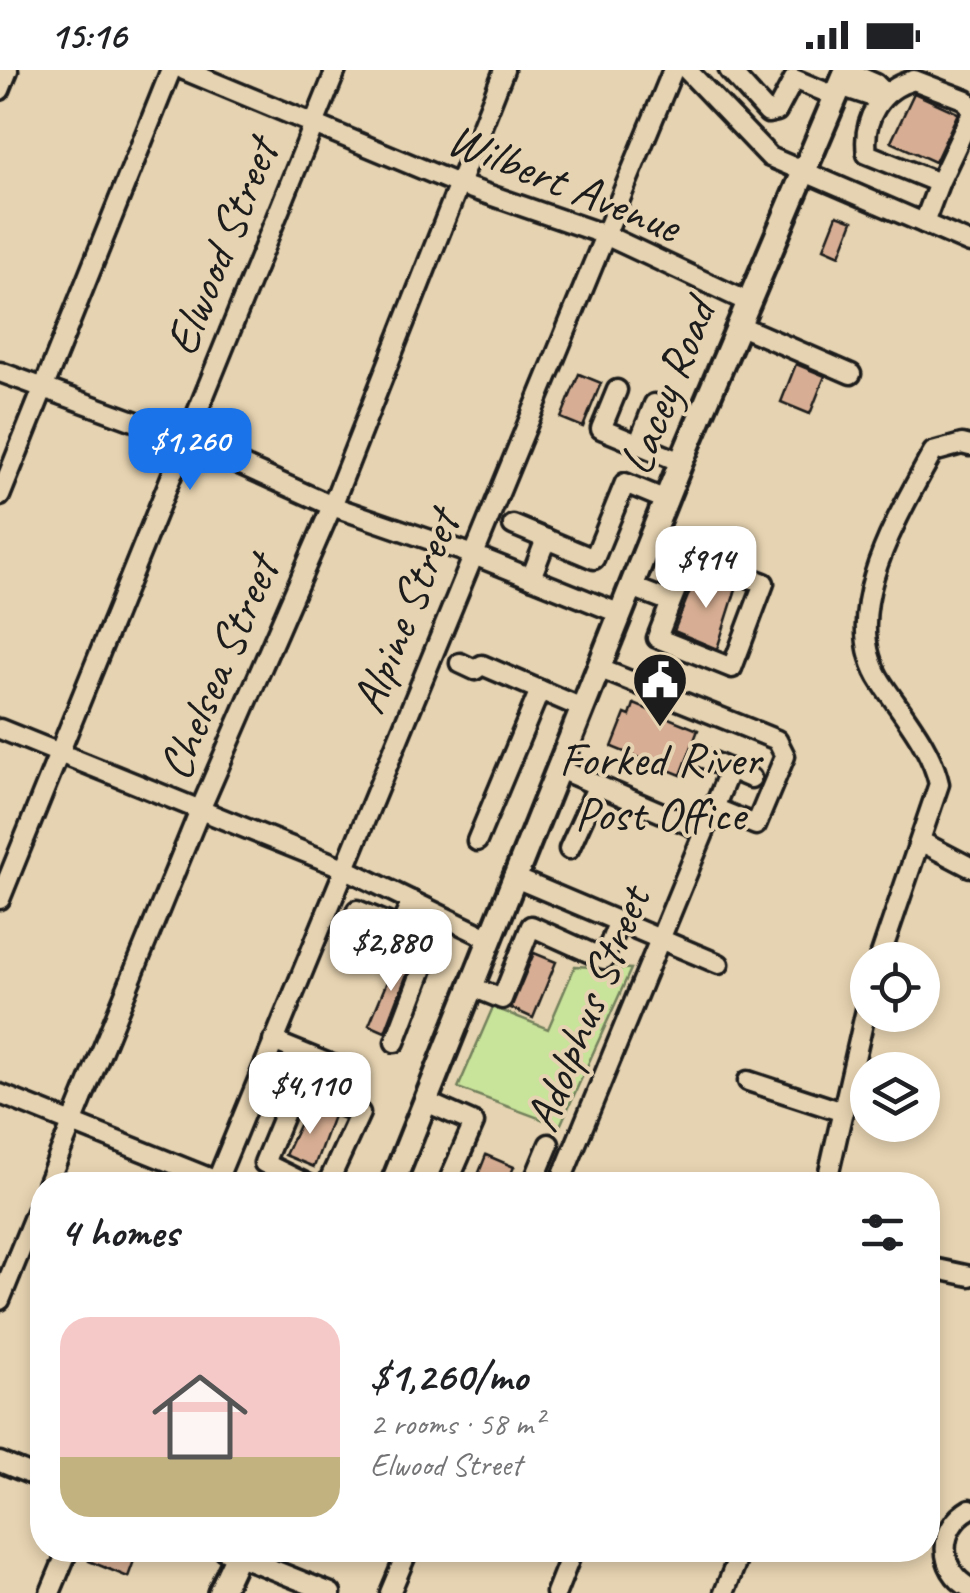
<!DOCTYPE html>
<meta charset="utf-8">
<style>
body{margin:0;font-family:Caveat,sans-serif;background:#f2f2f2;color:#202124;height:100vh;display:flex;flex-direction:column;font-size:38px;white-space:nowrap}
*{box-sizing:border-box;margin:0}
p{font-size:32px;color:#757577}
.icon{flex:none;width:55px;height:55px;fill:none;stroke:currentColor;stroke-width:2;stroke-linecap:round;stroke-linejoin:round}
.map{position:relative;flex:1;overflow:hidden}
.details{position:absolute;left:30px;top:1102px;width:910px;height:390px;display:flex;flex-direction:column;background:#fff;border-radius:40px;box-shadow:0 5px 15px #0003}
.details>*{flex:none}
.buttons{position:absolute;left:850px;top:872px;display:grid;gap:20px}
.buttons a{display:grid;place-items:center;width:90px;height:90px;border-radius:50%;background:#fff;box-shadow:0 5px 15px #0003;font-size:50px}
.price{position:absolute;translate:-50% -85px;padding:0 22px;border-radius:20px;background:#fff;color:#222;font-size:32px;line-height:65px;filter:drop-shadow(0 2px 5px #0008)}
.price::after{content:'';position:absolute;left:50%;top:60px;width:30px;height:22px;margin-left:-15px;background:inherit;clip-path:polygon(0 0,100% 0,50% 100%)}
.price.on{background:#1a73e8;color:#fff}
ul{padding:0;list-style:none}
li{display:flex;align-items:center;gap:30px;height:250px;padding:0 30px}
li span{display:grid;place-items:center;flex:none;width:280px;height:200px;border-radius:30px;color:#555}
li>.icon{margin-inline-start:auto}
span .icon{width:120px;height:120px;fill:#fffc;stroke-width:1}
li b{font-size:42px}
h2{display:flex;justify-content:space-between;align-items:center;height:120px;padding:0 30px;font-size:42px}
.status{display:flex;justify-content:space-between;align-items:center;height:70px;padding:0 50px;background:#fff;direction:ltr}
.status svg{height:28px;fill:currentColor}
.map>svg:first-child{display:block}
</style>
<div class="status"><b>15:16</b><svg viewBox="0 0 49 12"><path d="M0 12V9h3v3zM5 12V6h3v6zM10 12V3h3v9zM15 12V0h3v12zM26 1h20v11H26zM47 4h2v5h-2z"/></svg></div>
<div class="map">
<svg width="970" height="1523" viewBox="0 0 970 1523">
<rect width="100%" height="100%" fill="#e6d3b1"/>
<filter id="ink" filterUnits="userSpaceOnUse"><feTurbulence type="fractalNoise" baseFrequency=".01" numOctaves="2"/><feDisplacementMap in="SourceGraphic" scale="20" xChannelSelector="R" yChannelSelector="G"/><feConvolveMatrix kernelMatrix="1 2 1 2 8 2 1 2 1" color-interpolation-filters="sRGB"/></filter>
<g filter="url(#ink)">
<path fill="#c8e39a" stroke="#72805b" stroke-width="2.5" d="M575,896l56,3 -71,157 -102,-38 35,-81 55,22z"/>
<g fill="#d7ae93" stroke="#1c1c1c" stroke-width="2.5">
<path d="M914,23l44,20 -23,49 -44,-20z"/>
<path d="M837,145l16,6 -13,34 -16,-7z"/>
<path d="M796,294l29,12 -15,38 -29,-12z"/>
<path d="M579,304l22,9 -18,44 -22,-9z"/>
<path d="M697,503l39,16 -19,60 -43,-18z"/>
<path d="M634,634l64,26 -17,45 -69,-28 13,-33 5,2z"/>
<path d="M534,883l22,9 -23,56 -22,-10z"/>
<path d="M398,885l14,6 -27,71 -16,-7z"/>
<path d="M308,1036l25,10 -19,51 -29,-12z"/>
<path d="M486,1085l28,12 -8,18h-32z"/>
<path d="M94,1480h22l19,8 -7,19 -39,-16z"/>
</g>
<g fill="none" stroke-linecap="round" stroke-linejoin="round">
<g stroke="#1c1c1c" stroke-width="25">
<g id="minor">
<path d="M184,0l274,114 145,50 145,68"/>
<path d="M687,0l83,87 200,86"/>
<path d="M729,0l39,43 9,-2 17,-32 41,17"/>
<path d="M846,1l30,13 9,9"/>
<path d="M840,16l33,11 7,-6"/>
<path d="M0,20l8,-20"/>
<path d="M939,113l31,-66"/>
<path d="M924,153l15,-40 -72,-29c-5,-35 13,-65 47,-74l52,20 4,8"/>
<path d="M738,255l113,49"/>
<path d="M0,302l186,68 146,66 139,48 150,60"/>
<path d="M617,320l-16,39 80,33"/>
<path d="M638,375l16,-41"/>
<path d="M0,426l171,-426"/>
<path d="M513,455l81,34 31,-76 41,17"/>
<path d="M531,508l15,-39"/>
<path d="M632,517l39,15 -14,36 75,30 32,-85 -74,-28 -19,47"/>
<path d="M460,593l15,7 7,-5 100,43"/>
<path d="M598,598l179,72 8,16 -29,69 -42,-17"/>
<path d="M0,659l344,139 144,70"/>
<path d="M701,687l50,21"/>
<path d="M557,698l147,63"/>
<path d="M477,771l63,-151"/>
<path d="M922,772l48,25"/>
<path d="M569,779l29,-64"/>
<path d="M513,807l206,87"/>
<path d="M0,829l336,-829"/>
<path d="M357,840l43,18 12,-27"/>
<path d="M879,890l60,-176c-8,-37 -36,-69 -57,-101 -46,-69 17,-168 51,-231l29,-8 8,2"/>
<path d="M470,916l32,13 29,-73 73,33 14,-36"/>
<path d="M273,971l69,28"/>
<path d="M395,972l36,-95 -6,-8 -25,-11"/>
<path d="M748,1011l95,31"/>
<path d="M0,1024l227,91"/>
<path d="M424,1031l50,22 -27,62"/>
<path d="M47,1115l153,-375 132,-304 172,-436"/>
<path d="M215,1115l458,-1115"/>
<path d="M309,1115l-45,-22 31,-75 65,25 -33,72"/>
<path d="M532,1115l17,-41"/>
<path d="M559,1115l171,-416"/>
<path d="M826,1115l42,-184"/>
<path d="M928,1197l42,9"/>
<path d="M0,1230l42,-103"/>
<path d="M0,1392l42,17"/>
<path d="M970,1439c-32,18 -33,61 0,79"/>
<path d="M224,1480l107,43"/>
<path d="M50,1523l18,-43"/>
<path d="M390,1523l18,-43"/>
<path d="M556,1523l17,-43"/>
<path d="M724,1523l17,-43"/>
</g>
</g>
<g stroke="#1c1c1c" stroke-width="30">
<g id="major">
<path d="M392,1115l289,-723 166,-392"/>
<path d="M220,1523l20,-43"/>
</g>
</g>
<use href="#minor" stroke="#e6d3b1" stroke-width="18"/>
<use href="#major" stroke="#e6d3b1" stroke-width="22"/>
</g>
</g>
<defs>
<g id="civic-pin" transform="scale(2.875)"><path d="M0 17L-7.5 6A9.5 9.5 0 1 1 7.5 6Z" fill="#1c1c1c" stroke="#e6d3b1"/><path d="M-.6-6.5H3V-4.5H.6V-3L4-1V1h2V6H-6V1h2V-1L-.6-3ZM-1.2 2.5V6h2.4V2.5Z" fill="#fff"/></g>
</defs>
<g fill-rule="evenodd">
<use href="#civic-pin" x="660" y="610"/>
</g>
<g text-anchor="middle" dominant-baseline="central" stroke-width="8" stroke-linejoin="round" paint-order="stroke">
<g font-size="48" fill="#1c1c1c" stroke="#e6d3b1">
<text transform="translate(564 112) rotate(22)">Wilbert Avenue</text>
<text transform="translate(221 177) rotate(-68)">Elwood Street</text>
<text transform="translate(667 317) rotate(-68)">Lacey Road</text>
<text transform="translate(405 542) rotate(-68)">Alpine Street</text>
<text transform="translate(218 598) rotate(-67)">Chelsea Street</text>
<text transform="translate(587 939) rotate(-68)">Adolphus Street</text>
</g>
<g font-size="48" fill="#1c1c1c" stroke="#e6d3b1">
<text x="660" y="689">Forked River<tspan x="660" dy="55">Post Office</tspan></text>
</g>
</g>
</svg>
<div class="buttons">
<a><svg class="icon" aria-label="locate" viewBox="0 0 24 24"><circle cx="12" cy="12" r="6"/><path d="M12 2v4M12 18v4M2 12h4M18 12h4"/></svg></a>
<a><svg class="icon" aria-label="layers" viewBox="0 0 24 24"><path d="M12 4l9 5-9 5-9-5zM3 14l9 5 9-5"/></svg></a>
</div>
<b class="price on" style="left:190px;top:423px">$1,260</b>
<b class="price" style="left:706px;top:541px">$914</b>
<b class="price" style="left:391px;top:924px">$2,880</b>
<b class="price" style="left:310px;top:1067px">$4,110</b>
<section class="details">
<h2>4 homes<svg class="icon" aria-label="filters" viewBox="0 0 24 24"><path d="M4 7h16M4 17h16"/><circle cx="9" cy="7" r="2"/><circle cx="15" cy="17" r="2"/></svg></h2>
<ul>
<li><span style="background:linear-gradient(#f6c9c9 70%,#c2b280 0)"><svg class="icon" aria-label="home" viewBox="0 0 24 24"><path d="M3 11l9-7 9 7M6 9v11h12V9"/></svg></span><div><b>$1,260/mo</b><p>2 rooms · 58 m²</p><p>Elwood Street</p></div></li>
</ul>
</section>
</div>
